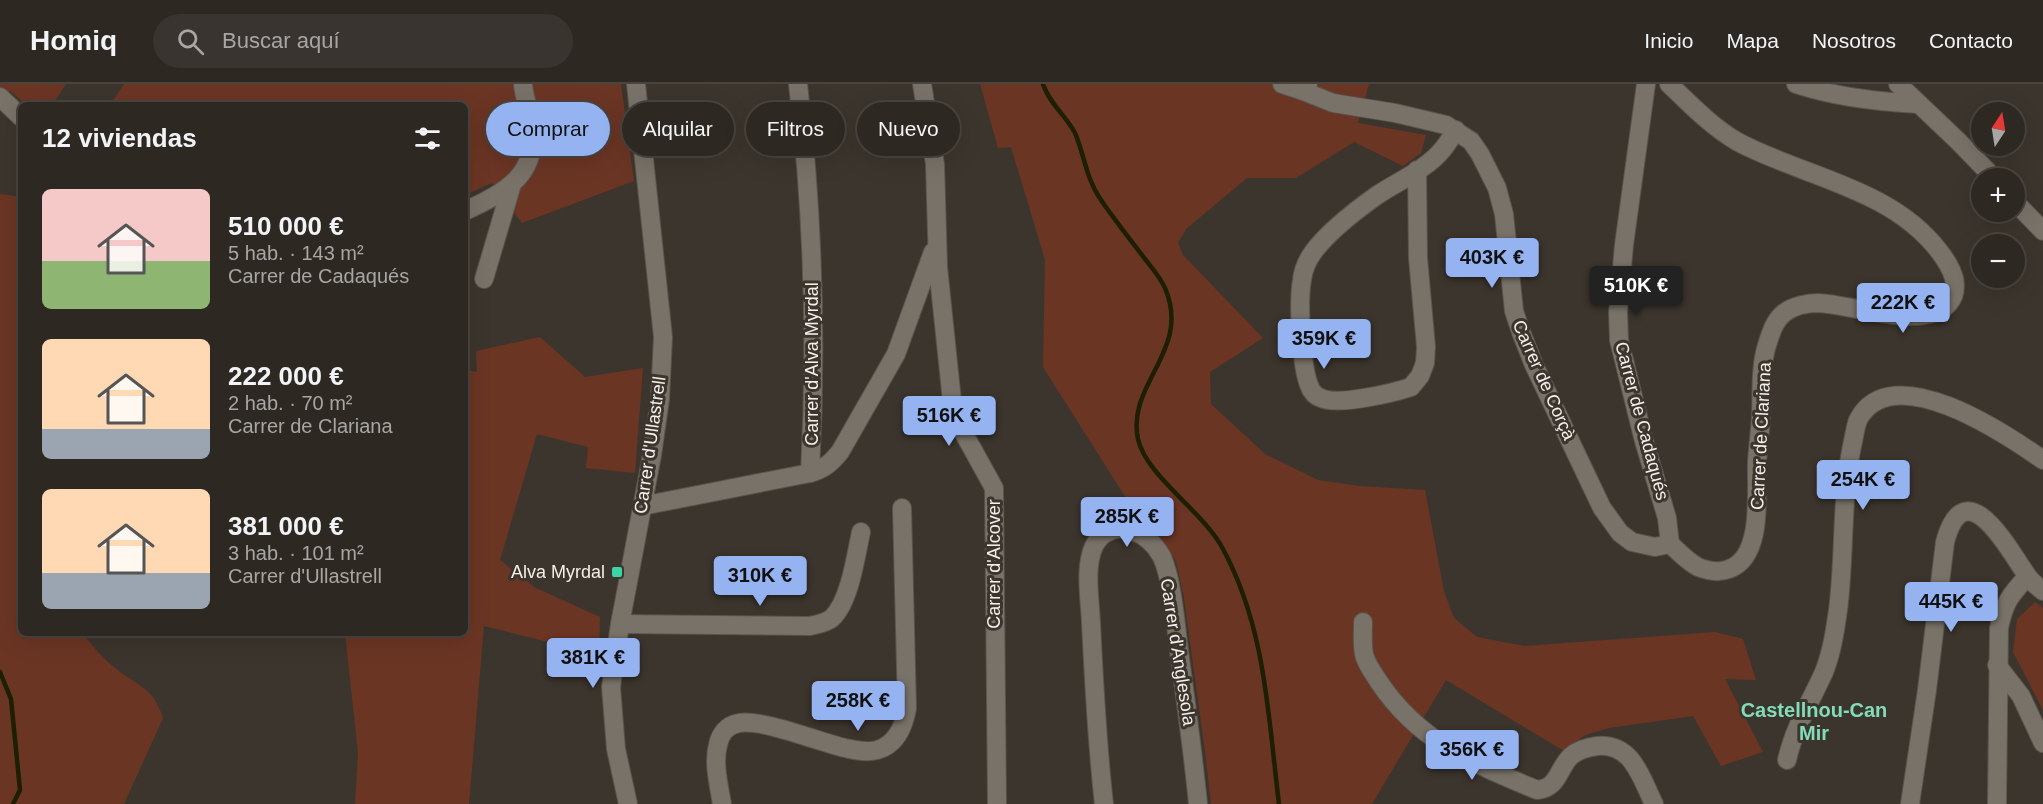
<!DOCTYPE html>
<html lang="es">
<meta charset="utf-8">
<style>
body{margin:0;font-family:Helvetica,sans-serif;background:#39342f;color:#f1f3f6;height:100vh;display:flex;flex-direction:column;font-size:22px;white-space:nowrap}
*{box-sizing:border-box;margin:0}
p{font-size:20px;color:#a7a6a5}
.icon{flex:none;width:33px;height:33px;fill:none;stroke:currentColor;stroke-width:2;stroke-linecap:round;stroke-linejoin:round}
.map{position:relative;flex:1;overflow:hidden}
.side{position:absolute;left:18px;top:18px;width:450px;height:534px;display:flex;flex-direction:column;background:#2d2822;border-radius:9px;box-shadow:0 6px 24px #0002,0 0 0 2px #484440}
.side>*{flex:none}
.banner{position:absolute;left:486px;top:18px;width:570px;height:54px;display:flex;gap:12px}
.needle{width:39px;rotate:12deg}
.tools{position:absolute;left:1971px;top:18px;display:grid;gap:12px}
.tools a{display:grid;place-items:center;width:54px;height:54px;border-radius:50%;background:#2d2822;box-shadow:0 6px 24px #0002,0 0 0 2px #484440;font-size:30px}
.price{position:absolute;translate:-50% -51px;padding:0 14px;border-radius:6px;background:#95b2f1;color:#111;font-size:20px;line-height:39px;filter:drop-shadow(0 2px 3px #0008)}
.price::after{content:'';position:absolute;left:50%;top:36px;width:18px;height:14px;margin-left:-9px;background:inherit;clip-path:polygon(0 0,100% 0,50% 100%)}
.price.selected{background:#222;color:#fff}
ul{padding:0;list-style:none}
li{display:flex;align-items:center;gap:18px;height:150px;padding:0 24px}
li span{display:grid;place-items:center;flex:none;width:168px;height:120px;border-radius:9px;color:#555}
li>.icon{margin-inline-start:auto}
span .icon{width:72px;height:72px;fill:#fffc;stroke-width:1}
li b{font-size:26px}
h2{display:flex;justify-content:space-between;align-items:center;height:72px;padding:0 24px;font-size:26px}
.tag{padding:0 21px;border-radius:27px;background:#2d2822;box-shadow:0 6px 24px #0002,0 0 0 2px #484440;font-size:21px;line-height:54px}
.tag.selected{background:#95b2f1;color:#111}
header{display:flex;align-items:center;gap:36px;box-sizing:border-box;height:84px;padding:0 30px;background:#2d2822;border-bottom:2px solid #484440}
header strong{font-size:28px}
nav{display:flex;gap:33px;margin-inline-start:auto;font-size:21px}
.search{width:420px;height:54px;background:#39342f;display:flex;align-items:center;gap:15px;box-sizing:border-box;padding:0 21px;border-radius:33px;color:#a7a6a5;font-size:22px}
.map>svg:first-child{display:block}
</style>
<header>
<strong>Homiq</strong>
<div class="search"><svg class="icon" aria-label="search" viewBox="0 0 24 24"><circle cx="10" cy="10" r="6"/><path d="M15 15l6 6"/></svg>Buscar aquí</div>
<nav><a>Inicio</a><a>Mapa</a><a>Nosotros</a><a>Contacto</a></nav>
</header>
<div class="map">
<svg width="2043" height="720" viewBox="0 0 2043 720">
<rect width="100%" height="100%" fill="#3c352d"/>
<g fill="#6b3524">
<path d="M0,0h66l-14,21h-25l-17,-14 -10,5z"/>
<path d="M124,0h497l13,97 -112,42 -30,-40 -27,12v-90h-355z"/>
<path d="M980,0h389l-11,39 68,12 -5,18 -18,13 -49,-24 -58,36h-49l-61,51 -8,14 5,12 80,83 -53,34 1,32 54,50 53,26 42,6 65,4 19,101 10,27 23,19 47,9 191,-14 28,7 13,41 -31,-1 38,73 -42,14 -28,-50 -84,12 -24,7 -21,16 -118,-71 -74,124h-161l-5,-45 -22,-161 -8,-37 -19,-29 -31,-34 -83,-131 2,-107 -34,-113 -13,1z"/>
<path d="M0,110l15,2 6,-2v439h61c10,12 20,25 33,35 23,19 38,18 48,50l-39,86h-124z"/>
<path d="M540,253l45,40 58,-9 -8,105 -49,-5 2,-21 -51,-13 -37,126 34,27 66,30 -1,38 -115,-29 -15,178h-114l3,-51 -13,-120h120v-263l12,2 -1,-21z"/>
<path d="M2035,518l8,6v102l-30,-58 4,-33z"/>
</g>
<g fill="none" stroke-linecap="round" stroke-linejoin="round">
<g stroke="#1d1f00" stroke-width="4.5">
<path d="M1043,0c6,19 23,32 32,49 9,21 11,44 24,64 14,21 30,41 46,62 8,10 15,18 20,29 27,63 -39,95 -27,151 8,37 66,73 85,110 43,80 45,167 56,255"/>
<path d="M0,588l11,27 9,91 -7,14"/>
</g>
<g stroke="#59544c" stroke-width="20">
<g id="minor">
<path d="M922,0l13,80 3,103 14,134 5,20 37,67 3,316"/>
<path d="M1282,0l21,7"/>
<path d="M1308,0l-5,7 30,12 62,10 51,12 25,16 9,13 17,34 7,26 10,97 7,21 13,33 68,143 18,25 12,9 23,5 15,-3"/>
<path d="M1646,0l-22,161 -6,67 1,28 25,101 23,77 3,26"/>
<path d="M1669,0c22,21 43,43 69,58 66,35 153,46 201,109 6,8 12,16 15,27 2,10 1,18 -5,25 -24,29 -97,1 -131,0 -11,0 -25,3 -34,10 -10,8 -13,20 -17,32 -7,22 -5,48 -6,72 -1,15 -3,30 -4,45 -1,30 7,95 -28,107 -10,4 -21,2 -31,-2 -10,-5 -19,-15 -28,-23"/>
<path d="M1796,0c39,13 83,18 123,20"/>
<path d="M1898,0l60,57 36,37"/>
<path d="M0,13l21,20"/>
<path d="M1417,86l1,88 8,89 -1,16 -5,13 -9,11c-18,6 -74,19 -90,11 -6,-2 -10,-7 -12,-13 -8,-20 -11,-83 -7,-105 1,-10 6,-21 12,-29 16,-21 41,-40 62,-55 22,-15 50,-26 67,-47 5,-6 9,-13 13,-19"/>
<path d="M2014,117l29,30"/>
<path d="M465,127c41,-19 73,-36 67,-86 -2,-14 -8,-27 -9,-41"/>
<path d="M484,195l28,-95"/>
<path d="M810,389c14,-4 21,-10 30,-21l56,-98 37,-102"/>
<path d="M642,422l168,-33c7,-130 3,-259 -12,-389"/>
<path d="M1363,538c0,10 -1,22 1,32 2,10 10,20 15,28 40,60 94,81 158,108 22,-2 21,-22 34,-34 7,-6 18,-9 26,-10 36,-3 44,32 57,58"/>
<path d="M620,540l190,2c8,-2 16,-3 22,-8 18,-17 24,-63 29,-86"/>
<path d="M1997,581l24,31 22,47"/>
<path d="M1787,676c7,-32 24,-59 37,-88 8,-20 11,-41 14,-62 7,-54 3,-110 14,-164 2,-8 3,-18 6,-26 33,-64 148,14 185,40"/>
<path d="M628,720l-12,-55 -5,-62 9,-63 32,-169 8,-56 3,-62 -27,-253"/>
<path d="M722,720c-3,-18 -9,-41 -4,-59 2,-11 9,-20 21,-22 24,-4 80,19 106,25 10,2 22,5 32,2 19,-5 27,-24 30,-42l-5,-200"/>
<path d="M1104,720c-7,-60 -10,-121 -13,-181 -1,-24 -7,-55 3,-77 7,-15 23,-20 38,-15 13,4 23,13 30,26 10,22 14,69 17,94 7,51 14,102 19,153"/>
<path d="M1910,720l17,-114 18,-148c20,-74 63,6 81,32 4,7 11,12 17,17"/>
<path d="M1997,720l2,-176c5,-25 11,-33 28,-51"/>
</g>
</g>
<use href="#minor" stroke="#797268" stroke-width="18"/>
</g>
<rect fill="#3ad4a5" stroke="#3c352d" stroke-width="2" x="611" y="482" width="12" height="12" rx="3"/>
<g text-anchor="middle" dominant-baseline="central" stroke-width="6" stroke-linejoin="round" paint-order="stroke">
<g font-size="18" fill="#f3efea" stroke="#3c352d">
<text transform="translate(812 280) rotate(-90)">Carrer d'Alva Myrdal</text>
<text transform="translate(1544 296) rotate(66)">Carrer de Corçà</text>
<text transform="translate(1642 337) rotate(75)">Carrer de Cadaqués</text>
<text transform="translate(1761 352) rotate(-87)">Carrer de Clariana</text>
<text transform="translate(650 361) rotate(-82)">Carrer d'Ullastrell</text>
<text transform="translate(994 480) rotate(-90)">Carrer d'Alcover</text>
<text transform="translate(1178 568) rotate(81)">Carrer d'Anglesola</text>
</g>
<g font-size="18" fill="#f3efea" stroke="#3c352d" text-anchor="end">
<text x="605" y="488">Alva Myrdal</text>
</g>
<g font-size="20" font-weight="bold" fill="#82dcba" stroke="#3c352d">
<text x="1814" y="626">Castellnou-Can<tspan x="1814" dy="23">Mir</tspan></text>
</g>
</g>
</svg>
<div class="tools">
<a><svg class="needle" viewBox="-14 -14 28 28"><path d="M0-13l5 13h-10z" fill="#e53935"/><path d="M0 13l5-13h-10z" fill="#a7a6a5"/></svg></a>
<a>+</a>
<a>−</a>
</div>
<b class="price" style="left:1492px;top:205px">403K €</b>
<b class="price selected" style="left:1636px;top:233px">510K €</b>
<b class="price" style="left:1903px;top:250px">222K €</b>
<b class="price" style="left:1324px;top:286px">359K €</b>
<b class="price" style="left:949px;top:363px">516K €</b>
<b class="price" style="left:1863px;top:427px">254K €</b>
<b class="price" style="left:1127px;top:464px">285K €</b>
<b class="price" style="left:760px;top:523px">310K €</b>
<b class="price" style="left:1951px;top:549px">445K €</b>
<b class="price" style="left:593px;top:605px">381K €</b>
<b class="price" style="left:858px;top:648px">258K €</b>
<b class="price" style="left:1472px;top:697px">356K €</b>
<div class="banner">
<a class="tag selected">Comprar</a>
<a class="tag">Alquilar</a>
<a class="tag">Filtros</a>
<a class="tag">Nuevo</a>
</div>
<section class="side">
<h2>12 viviendas<svg class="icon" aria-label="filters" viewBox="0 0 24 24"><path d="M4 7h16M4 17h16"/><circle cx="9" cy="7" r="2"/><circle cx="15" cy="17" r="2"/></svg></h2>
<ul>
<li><span style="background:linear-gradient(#f6c9c9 60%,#8fb573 0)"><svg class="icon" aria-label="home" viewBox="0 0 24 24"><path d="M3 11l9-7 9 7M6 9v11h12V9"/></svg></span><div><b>510 000 €</b><p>5 hab. · 143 m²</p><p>Carrer de Cadaqués</p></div></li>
<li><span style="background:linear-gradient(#ffd9b3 75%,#9aa5b1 0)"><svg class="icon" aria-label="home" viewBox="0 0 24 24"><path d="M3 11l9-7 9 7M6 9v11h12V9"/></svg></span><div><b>222 000 €</b><p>2 hab. · 70 m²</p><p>Carrer de Clariana</p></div></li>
<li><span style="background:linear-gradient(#ffd9b3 70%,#9aa5b1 0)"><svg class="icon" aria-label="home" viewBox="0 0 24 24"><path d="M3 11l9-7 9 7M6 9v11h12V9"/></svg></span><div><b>381 000 €</b><p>3 hab. · 101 m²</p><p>Carrer d'Ullastrell</p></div></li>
</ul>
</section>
</div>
